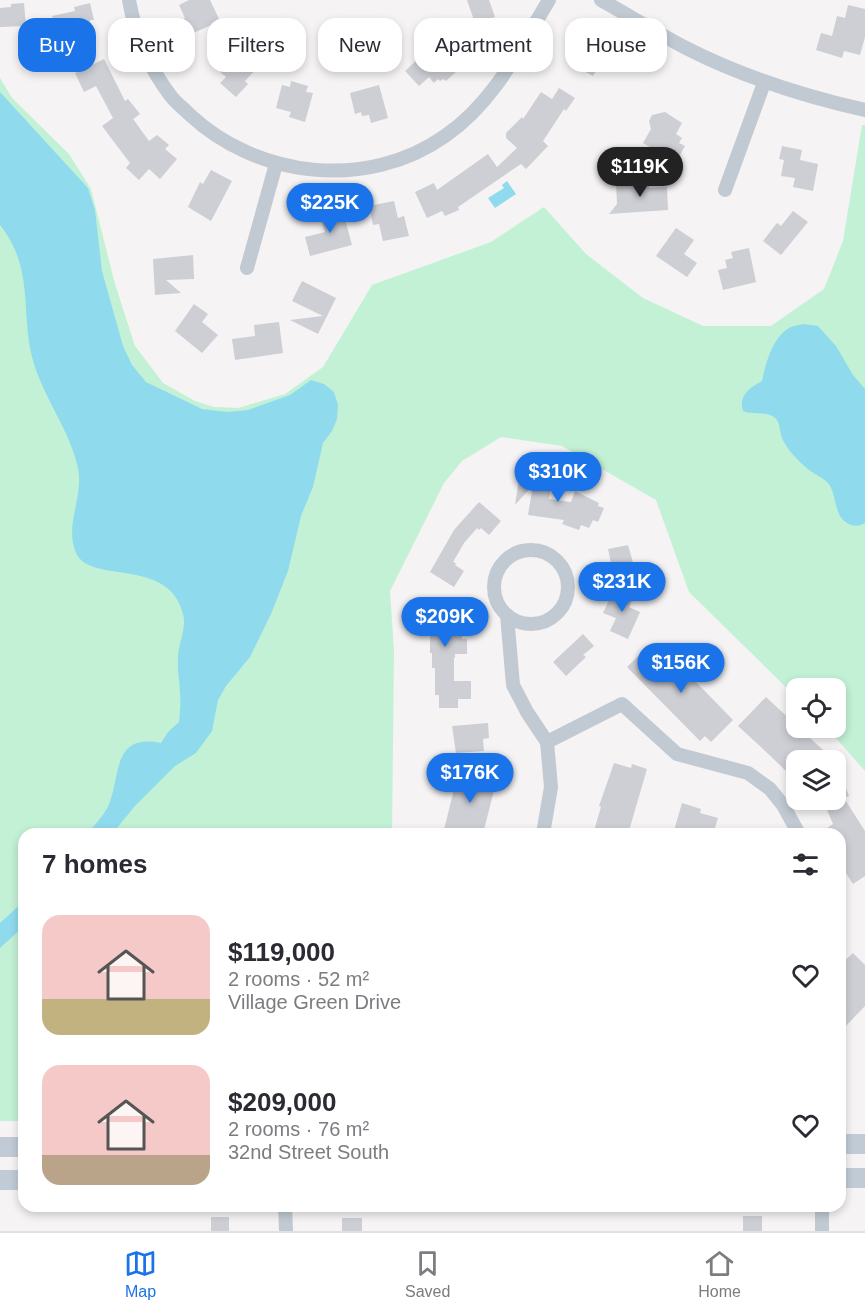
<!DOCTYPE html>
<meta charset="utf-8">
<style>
body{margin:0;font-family:Helvetica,sans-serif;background:#f2f2f3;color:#2b2b33;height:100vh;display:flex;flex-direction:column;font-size:22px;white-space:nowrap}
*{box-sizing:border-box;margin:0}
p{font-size:20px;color:#7c7c81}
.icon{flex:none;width:33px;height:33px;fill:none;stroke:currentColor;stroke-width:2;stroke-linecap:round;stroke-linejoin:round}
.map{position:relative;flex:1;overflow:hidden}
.side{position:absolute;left:18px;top:828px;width:828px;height:384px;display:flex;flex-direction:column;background:#fff;border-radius:18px;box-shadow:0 3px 9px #0003}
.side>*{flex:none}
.top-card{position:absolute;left:18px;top:18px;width:830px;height:54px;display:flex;gap:12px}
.tools{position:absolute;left:786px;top:678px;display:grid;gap:12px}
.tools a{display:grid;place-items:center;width:60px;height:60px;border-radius:12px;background:#fff;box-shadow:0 3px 9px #0003;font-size:30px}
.price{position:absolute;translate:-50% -51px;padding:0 14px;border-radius:21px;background:#1a73e8;color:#fff;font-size:20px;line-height:39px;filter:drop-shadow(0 2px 3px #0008)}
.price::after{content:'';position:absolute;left:50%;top:36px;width:18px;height:14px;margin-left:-9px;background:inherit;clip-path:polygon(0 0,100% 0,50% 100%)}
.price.selected{background:#222;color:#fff}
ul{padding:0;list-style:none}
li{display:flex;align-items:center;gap:18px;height:150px;padding:0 24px}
li span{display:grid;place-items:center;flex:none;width:168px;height:120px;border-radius:18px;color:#555}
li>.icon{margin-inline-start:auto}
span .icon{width:72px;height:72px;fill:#fffc;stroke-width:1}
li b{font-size:26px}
h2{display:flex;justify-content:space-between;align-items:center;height:72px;padding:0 24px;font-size:26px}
.tag{padding:0 21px;border-radius:18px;background:#fff;box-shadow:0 3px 9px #0003;font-size:21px;line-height:54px}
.tag.selected{background:#1a73e8;color:#fff}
.tab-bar{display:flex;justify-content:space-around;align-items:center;height:84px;border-top:2px solid #e1e1e2;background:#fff;font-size:16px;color:#7c7c81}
.tab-bar a{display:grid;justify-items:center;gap:3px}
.tab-bar .selected{color:#1a73e8}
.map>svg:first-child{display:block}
</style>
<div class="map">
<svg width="865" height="1231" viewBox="0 0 865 1231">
<rect width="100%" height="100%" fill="#f5f3f3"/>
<path fill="#c3f1d5" d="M0,78l12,20 57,56 22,35 24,95 20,62 28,37 32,18 19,6 24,1 47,-14 38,-27 49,-82 119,-43 53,-35 42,47 57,44 60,28h68l53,-37 19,-48 19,-116h3v646l-38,-43h9v-40h-40v9l-107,-105 -33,-92 -94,-54 -61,-9 -39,24 -18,22 -54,108 4,60 -2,183h-368v287h-24z"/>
<g fill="#90daee">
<path d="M0,92l88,96 7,22 7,61 21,75 9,19 14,17 56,27 25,3 21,-2 42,-15 21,-15 13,4 10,8 4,13 -1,14 -5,12 -9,12 -10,44 -12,29 -13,55 -17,43 -21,43 -24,29 -8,14 -6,31 -16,22 -21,13 -40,40 -23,28h-25c7,-9 18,-19 22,-30 12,-29 3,-71 52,-61l7,-11 11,-10c1,-9 2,-19 1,-28 0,-11 -3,-24 -2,-36 0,-14 9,-31 5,-44 -14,-58 -93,-29 -107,-61 -12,-28 8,-56 2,-85 -8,-37 -33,-68 -44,-104 -15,-49 2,-94 -34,-139z"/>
<path d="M507,181l9,13 -21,14 -7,-10 16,-10 -2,-3z"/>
<path d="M803,324l15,2 18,20 17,29 12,14v134c-5,3 -12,4 -18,0 -13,-8 -10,-25 -17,-37 -4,-7 -11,-9 -18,-14 -11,-8 -21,-18 -28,-30 -5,-7 -3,-21 -10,-25 -9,-6 -22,-2 -31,-6 -5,-15 6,-23 19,-30 4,-18 10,-43 27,-53 3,-2 10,-3 14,-4z"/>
<path d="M24,901v25l-24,22v-25z"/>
</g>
<g fill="#cdcfd5">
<path d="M189,0h21l10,21 -33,15 -7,-15 5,-3 -6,-13z"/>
<path d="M467,0h22l6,17 -20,6z"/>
<path d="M24,3l2,23 -26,1v-19l11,-1v-3z"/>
<path d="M90,3l4,17h-4l1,17 -23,6 -3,-14 -9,2 -4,-15 23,-5 -1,-4z"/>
<path d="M848,5l17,4v28l-5,18 -16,-4 -2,7 -26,-8 5,-17 11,3 5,-20 8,2z"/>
<path d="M577,31l31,17 -15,28 -17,-9 4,-7 -7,-4 3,-6 -8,-4z"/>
<path d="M233,44l25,23 -13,14 3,3 -12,13 -16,-14 6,-6 -6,-5 5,-6 -7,-6z"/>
<path d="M430,48l11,13 5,-4 12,13 -12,11 -3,-2 -3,2 -2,-2 -4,4 -5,-6 -10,9 -14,-15z"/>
<path d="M104,59l21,42 3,-2 12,15 -7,5 16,22 8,-6 12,10 -4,4 12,10 -17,20 -11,-10 -10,11 -13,-12 4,-5 -28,-37 11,-8 -17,-32 -12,6 -9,-19z"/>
<path d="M291,81l17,5 -2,6 7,1 -8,29 -16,-5 2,-5 -15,-4 6,-23 8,2z"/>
<path d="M379,85l9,33 -17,5 -2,-8 -7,1 -1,-4 -6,2 -5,-21z"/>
<path d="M559,88l16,10 -9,13 -2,-2 -21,32 5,5 -22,23 -5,-5 -63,43 1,3 -14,6 -3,-5 -15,7 -12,-26 19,-9 3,7 51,-36 9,13 20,-19 -11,-10v-5l16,-16 1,2 18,-27 11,7z"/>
<path d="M665,112l17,11 -6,11 6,4 -3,5 6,3 -13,23 -16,-9 4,-7 -17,-10 8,-14 -2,-8 3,-6z"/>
<path d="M782,146l20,4 -2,10 18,4 -5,27 -20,-4 2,-9 -14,-2 3,-16 -5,-1z"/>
<path d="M211,170l21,11 -21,40 -23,-14 12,-25 3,2z"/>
<path d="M649,181v7l18,-1 1,23 -59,4 8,-10 -1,-21z"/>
<path d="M394,201l4,17 6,-2 5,20 -26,5 -4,-17 -6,1 -4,-19z"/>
<path d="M342,208l10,37 -42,11 -5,-19 20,-5 -5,-17z"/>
<path d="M793,211l15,11 -27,33 -18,-14 14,-18 4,3z"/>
<path d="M676,228l18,12 -10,14 13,9 -10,14 -31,-21z"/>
<path d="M749,248l7,34 -33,8 -5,-20 9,-2 -2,-8 8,-2 -2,-6z"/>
<path d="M193,255l1,24 -28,1 15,13 -26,2 -2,-36z"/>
<path d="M302,281l34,17 -18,36 -28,-14 33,-4 -31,-15z"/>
<path d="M194,304l14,10 -6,8 16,13 -16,18 -27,-22z"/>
<path d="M279,322l4,31 -48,7 -3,-21 23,-3 -1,-11z"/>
<path d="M520,473l32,5 -3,21 22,3 4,-11 24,12 -1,3 6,2 -6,14 -5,-2 -4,8 -8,-3 -2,5 -17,-6 2,-4 -36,-5 5,-30 -18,20z"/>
<path d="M479,502l22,19 -12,14 -8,-7 -2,2 -2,-2 -13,15 -11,19 3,1 -1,2 9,6 -10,16 -24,-15 24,-42z"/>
<path d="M628,545l8,28 -34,8 -4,-16 13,-2 -3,-14z"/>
<path d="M615,588l18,9 -4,10 11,5 -12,27 -18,-8 6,-13 -13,-5z"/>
<path d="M414,598h40v14h8v27h5v15h-12v4h-1v23h17v18h-13v9h-19v-13h-4v-27h-3v-15h-2v-25h-8v-15h-8z"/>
<path d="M583,634l11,12 -11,9 3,2 -20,19 -13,-14z"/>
<path d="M658,643l75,77 -22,22 -6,-6 -5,5 -73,-74 11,-11 4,4z"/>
<path d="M766,697l30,28v3h3l35,32h-38l-10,11 -25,-24 -23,-21z"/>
<path d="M488,723l1,15 -6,1 1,12 -28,2 -4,-27z"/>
<path d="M614,763l17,5 1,-4 15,5 -19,65h-35l8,-27 -2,-1z"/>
<path d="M836,763l13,33 -5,2 21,33v45l-12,8 -13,-20v-30h-22l15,-10 -10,-24h13z"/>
<path d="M460,768l37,10 -14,56h-40l13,-53 5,1z"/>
<path d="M682,803l19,6 -1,4 18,5 -5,16h-40z"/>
<path d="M853,953l12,12v41l-25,26v-67z"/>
<rect x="743" y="1216" width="19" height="15"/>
<rect x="211" y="1217" width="18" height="14"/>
<rect x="342" y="1218" width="20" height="13"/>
</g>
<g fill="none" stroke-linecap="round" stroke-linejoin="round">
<g stroke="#c1cad2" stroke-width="14">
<path d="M129,0c6,34 20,67 41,95 5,7 13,13 19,19 68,64 178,77 256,22 49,-34 74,-86 104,-136"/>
<path d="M601,0c29,16 56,33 85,48 57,29 117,48 179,62"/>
<path d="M725,190l39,-107"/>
<path d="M247,268l29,-104"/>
<circle cx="531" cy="587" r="37"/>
<path d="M507,615l6,70 14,27 20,30 4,45 -8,47"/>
<path d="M547,742l75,-38 55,50 71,19 22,16 13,16 16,29"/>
<path d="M285,1206l1,25"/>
<path d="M822,1206v25"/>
</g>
<g stroke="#c1cbd6" stroke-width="20">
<path d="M840,1144h25"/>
<path d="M0,1147h24"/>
<path d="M840,1178h25"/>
<path d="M0,1180h24"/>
</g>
</g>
</svg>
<div class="tools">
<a><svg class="icon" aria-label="locate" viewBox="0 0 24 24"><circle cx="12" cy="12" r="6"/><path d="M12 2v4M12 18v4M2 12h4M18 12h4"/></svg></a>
<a><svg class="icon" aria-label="layers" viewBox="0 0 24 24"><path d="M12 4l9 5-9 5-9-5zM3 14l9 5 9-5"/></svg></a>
</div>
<b class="price selected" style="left:640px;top:198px">$119K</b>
<b class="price" style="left:330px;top:234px">$225K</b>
<b class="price" style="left:558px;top:503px">$310K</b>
<b class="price" style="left:622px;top:613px">$231K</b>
<b class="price" style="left:445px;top:648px">$209K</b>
<b class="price" style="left:681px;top:694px">$156K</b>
<b class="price" style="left:470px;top:804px">$176K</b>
<div class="top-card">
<a class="tag selected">Buy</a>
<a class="tag">Rent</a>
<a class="tag">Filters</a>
<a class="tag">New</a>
<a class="tag">Apartment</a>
<a class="tag">House</a>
</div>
<section class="side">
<h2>7 homes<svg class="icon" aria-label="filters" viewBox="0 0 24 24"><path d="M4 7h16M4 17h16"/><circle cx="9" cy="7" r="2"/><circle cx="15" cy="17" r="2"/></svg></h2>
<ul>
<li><span style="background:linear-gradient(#f6c9c9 70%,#c2b280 0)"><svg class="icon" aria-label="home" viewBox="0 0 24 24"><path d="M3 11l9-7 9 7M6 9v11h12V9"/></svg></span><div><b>$119,000</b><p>2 rooms · 52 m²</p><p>Village Green Drive</p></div><svg class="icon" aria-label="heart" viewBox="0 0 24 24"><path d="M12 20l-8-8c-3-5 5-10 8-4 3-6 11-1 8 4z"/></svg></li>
<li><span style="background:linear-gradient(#f6c9c9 75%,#b9a48a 0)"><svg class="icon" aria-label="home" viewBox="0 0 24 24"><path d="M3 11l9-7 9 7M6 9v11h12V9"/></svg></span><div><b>$209,000</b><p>2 rooms · 76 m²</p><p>32nd Street South</p></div><svg class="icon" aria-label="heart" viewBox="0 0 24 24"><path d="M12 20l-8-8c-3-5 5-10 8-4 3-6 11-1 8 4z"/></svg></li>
</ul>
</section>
</div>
<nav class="tab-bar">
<a class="selected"><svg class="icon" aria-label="map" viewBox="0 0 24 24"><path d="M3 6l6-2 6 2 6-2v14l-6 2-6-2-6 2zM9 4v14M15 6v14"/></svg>Map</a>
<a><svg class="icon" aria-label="saved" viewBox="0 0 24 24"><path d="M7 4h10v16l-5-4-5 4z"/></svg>Saved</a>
<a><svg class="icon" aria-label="home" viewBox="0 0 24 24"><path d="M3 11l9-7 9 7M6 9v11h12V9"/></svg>Home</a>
</nav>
